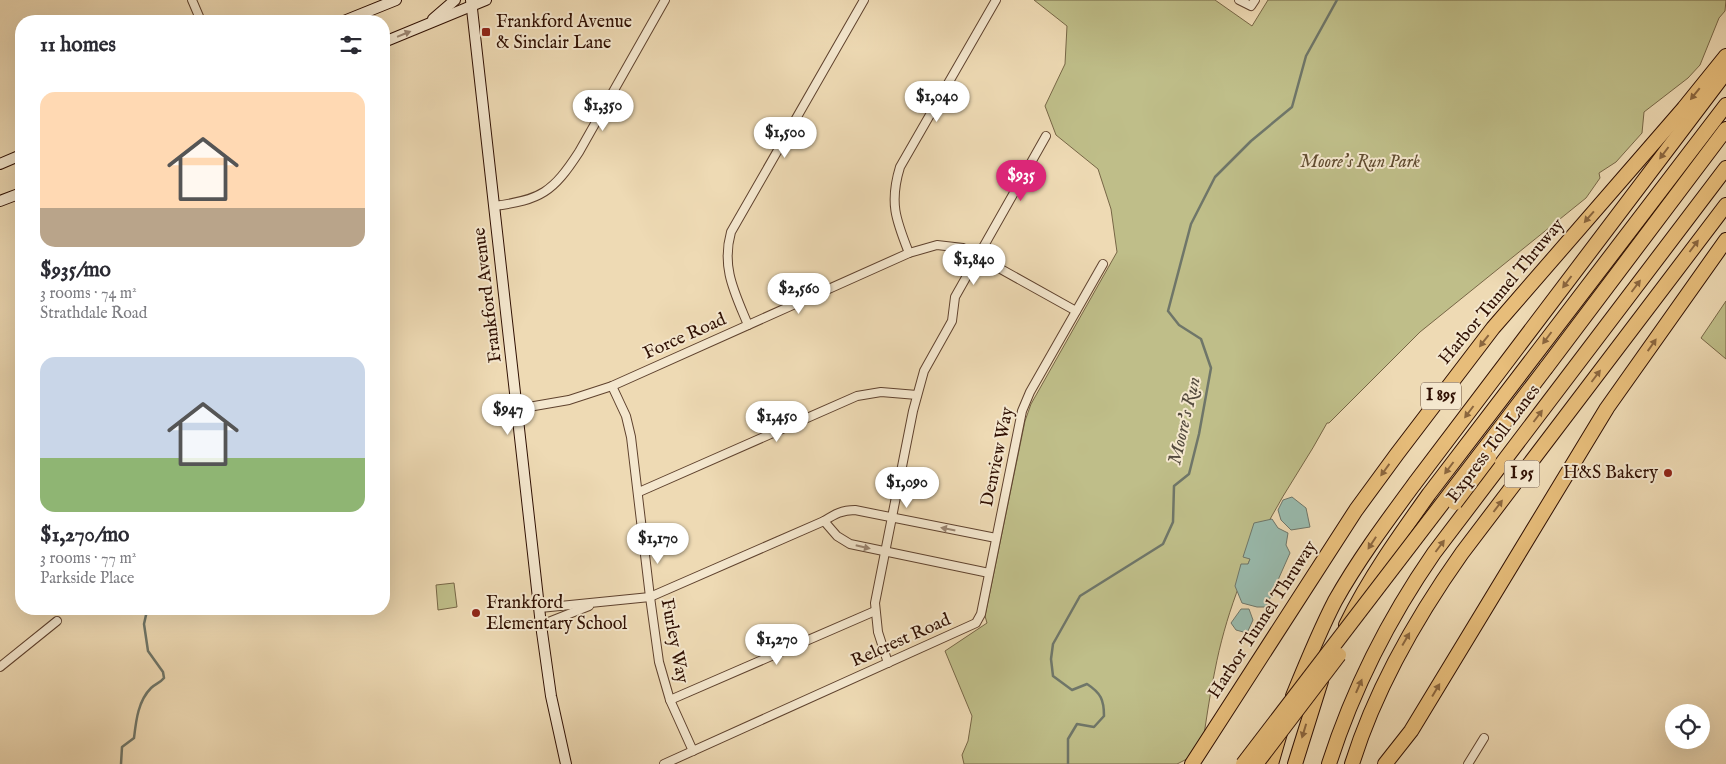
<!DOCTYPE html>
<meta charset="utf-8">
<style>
body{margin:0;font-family:"IM FELL English",serif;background:#f2f2f3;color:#2b2b33;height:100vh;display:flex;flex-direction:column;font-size:19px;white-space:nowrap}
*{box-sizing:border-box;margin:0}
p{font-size:16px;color:#7c7c81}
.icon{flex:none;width:28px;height:28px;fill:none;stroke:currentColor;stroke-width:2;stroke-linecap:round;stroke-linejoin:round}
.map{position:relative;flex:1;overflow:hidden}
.sheet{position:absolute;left:15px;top:15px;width:375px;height:600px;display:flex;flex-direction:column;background:#fff;border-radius:20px;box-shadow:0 5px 20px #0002}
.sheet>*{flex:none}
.buttons{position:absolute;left:1665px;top:704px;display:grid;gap:10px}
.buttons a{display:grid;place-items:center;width:45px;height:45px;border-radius:50%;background:#fff;box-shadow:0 5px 20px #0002;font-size:25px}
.price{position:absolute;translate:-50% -42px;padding:0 11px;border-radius:18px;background:#fff;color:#222;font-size:16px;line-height:32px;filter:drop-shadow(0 1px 2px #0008)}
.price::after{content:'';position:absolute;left:50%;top:30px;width:15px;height:11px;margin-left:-8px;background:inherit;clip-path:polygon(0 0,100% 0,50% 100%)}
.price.selected{background:#db2777;color:#fff}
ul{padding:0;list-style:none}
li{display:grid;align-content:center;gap:10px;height:265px;padding:0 25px}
li span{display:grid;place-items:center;height:155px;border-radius:15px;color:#555}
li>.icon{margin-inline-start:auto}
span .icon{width:90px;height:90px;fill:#fffc;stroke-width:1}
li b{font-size:21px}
h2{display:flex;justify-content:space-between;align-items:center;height:60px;padding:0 25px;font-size:21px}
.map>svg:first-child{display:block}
</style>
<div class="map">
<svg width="1726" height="764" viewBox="0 0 1726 764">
<rect width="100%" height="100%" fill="#eedab4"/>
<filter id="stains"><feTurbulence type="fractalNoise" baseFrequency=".004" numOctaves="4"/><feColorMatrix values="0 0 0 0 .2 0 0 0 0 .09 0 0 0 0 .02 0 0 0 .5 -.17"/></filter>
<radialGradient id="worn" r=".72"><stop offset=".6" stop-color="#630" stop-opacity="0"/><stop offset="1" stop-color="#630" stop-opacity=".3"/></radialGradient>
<g fill="#bfbe89" stroke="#776646">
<path d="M1034,0h181l37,26 16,-26h458l-1,11 -6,7 -19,47 -12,13 -44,34 -2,21 -26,29 -17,11 1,5 -14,20 -166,134 -91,91h-2c-18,34 -40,64 -58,98 -25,46 -44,97 -54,149 -6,27 -9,55 -14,82l-24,12h-213l-2,-9 6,-14 4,-25 -27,-65 42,-28 -2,-7 40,-195 6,-17 86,-152 -6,-43 -13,-40 -42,-34 -11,-29 20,-42 2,-38z"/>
<path d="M1726,301v58l-25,-21z"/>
<path d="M454,583l3,24 -19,3 -2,-25z"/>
</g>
<g fill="#99bbae" stroke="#6f7669">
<path d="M1292,497l14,11 4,19 -19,3 -10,-10 -3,-10 5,-10z"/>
<path d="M1272,519l6,9 10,5 -2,12 4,8 -24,54h-9l-15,-4 -7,-17 6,-22h7l2,-5 -7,-2 11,-34z"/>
<path d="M1241,609h8l4,11 -6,13 -11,-3 -5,-7z"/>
</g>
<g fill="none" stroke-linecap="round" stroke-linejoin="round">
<g stroke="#6f7669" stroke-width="2.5">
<path d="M121,764l1,-17 12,-9c2,-17 4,-37 17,-50 4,-4 9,-5 13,-10l-1,-6 -15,-21 -4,-27 2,-9 5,-6"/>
<path d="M1068,764v-25l9,-15 17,3 10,-11c0,-16 -3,-23 -17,-32l-15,6 -19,-14 -2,-17 2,-15 27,-48 83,-52 10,-22 1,-36 15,-12 10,-40 12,-66 -10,-29 -22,-14 -11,-14 23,-87 24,-47 36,-36 41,-34 14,-51 31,-56"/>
</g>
<g stroke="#5f422e" stroke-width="10">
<g id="street">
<path d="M192,0l9,21"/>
<path d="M1239,0l12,6 4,-6"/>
<path d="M494,206c47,-6 59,-14 85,-54l86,-152"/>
<path d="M909,253c-13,-33 -20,-50 -9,-86l96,-167"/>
<path d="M748,325c-13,-32 -27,-57 -17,-93l133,-232"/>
<path d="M612,386l14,30 5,21 19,160 9,65 11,38 23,51"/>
<path d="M517,409l52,-9 43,-14 297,-133 28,-8 26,3 113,63"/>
<path d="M639,492l218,-96 24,-4 36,3"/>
<path d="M824,521l13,15 13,8 139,29"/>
<path d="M540,608l110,-11 174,-76c11,-7 18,-11 31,-11l141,28"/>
<path d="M541,625l48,-19"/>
<path d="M888,663l-10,-31 -3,-29 38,-192 11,-40 28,-50 3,-24 91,-161"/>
<path d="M0,667l57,-46"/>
<path d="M670,700l205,-89"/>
<path d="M664,764l312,-141 5,-9 41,-203 8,-19 73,-128"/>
<path d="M1468,764l16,-26"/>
</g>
</g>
<g stroke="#2f0f02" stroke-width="12">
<g id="secondary">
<path d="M471,0l70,625 10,71 15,68"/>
<path d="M433,19l22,-19"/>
<path d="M344,21l52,-21"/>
<path d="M384,42l102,-42"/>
<path d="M0,164l21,-9"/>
<path d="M0,201l21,-8"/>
</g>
</g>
<g stroke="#2f0f02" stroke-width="16">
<g id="highway">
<path d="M1546,368l180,-239"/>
<path d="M1346,625c23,-47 53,-89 83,-131l297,-389"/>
<path d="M1293,696c13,-32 26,-64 42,-95 23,-41 52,-80 80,-118l311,-411"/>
<path d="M1192,764l164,-254 41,-56 96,-126 191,-220 42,-52"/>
<path d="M1271,764l9,-31"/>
<path d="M1295,764l26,-83"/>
<path d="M1329,764c24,-75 60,-146 105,-211l292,-385"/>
<path d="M1352,764c24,-77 64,-146 110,-211l264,-348"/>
<path d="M1385,764l26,-33 196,-323 119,-168"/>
</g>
</g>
<use href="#street" stroke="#f4e7ce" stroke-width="8"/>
<use href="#secondary" stroke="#f4e7ce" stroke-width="10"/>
<use href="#highway" stroke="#e7bd7a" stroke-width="14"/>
<g stroke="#2f0f02" stroke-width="16" stroke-linecap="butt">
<g id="highway-bridge">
<path d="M1455,503l34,-45"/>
<path d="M1243,764l303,-396"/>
<path d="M1256,764l83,-109"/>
</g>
</g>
<use href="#highway-bridge" stroke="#e7bd7a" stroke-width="14"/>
</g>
<defs><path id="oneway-solid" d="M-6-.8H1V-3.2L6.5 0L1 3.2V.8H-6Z" transform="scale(1.25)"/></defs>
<g fill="#9b8672">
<use href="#oneway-solid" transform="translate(404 34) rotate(-22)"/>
<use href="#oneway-solid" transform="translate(948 529) rotate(-169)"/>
<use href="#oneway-solid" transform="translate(863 547) rotate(13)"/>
</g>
<g fill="#8b663e">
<use href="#oneway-solid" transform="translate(1695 94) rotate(129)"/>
<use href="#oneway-solid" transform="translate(1664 153) rotate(127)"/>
<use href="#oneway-solid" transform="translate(1589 217) rotate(131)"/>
<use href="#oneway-solid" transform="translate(1694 246) rotate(-53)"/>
<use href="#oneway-solid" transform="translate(1567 282) rotate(127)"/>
<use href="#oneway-solid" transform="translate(1636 286) rotate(-53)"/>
<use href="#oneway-solid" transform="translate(1547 338) rotate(127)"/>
<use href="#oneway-solid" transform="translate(1484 341) rotate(128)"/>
<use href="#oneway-solid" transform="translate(1652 345) rotate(-55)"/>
<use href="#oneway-solid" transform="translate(1596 376) rotate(-53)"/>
<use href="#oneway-solid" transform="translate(1469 412) rotate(127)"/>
<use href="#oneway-solid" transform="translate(1538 416) rotate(-53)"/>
<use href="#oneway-solid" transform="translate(1449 468) rotate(127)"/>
<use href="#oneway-solid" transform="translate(1385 470) rotate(126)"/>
<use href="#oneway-solid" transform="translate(1498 506) rotate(-53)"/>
<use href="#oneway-solid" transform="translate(1372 543) rotate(123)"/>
<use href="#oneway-solid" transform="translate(1440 546) rotate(-53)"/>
<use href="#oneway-solid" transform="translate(1406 639) rotate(-60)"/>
<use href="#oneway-solid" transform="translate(1359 686) rotate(-66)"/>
<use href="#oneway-solid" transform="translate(1436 690) rotate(-59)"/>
<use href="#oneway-solid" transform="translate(1304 731) rotate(107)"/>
</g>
<g fill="#8f2418" stroke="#f4e7ce" stroke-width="2">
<rect x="481" y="27" width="10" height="10" rx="2.5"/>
<circle cx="1668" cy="473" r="5"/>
<circle cx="476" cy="613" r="5"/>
</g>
<g text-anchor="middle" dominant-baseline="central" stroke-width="4" stroke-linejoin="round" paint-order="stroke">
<g fill="#f4e7ce" stroke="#6a503f" stroke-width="1">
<rect x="1421" y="382.5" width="40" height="27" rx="4"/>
<rect x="1504.5" y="460.5" width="35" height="27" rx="4"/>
</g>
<g font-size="16" font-weight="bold" fill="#2f0f02">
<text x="1441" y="396">I 895</text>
<text x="1522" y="474">I 95</text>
</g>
<g font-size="18" fill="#2f0f02" stroke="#f4e7ce" text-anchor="start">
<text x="496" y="22">Frankford Avenue<tspan x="496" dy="21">&amp; Sinclair Lane</tspan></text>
<text x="1658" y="473" text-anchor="end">H&amp;S Bakery</text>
<text x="486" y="603">Frankford<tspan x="486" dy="21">Elementary School</tspan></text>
</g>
<g font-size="18" font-style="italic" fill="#614c31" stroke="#f4e7ce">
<text x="1360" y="162">Moore's Run Park</text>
</g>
<g font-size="18" fill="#2f0f02" stroke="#f4e7ce">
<text transform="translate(1502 292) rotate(-50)">Harbor Tunnel Thruway</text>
<text transform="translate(488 295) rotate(-97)">Frankford Avenue</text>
<text transform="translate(685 337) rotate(-24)">Force Road</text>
<text transform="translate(1494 444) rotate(-53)">Express Toll Lanes</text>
<text transform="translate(998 457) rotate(-78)">Denview Way</text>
<text transform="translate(1263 620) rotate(-57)">Harbor Tunnel Thruway</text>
<text transform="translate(674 641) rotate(79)">Furley Way</text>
<text transform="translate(901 641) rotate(-24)">Relcrest Road</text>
</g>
<g font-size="19" font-style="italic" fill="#544b3e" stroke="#f4e7ce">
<text transform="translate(1185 421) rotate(-77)">Moore's Run</text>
</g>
</g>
<rect width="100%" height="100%" filter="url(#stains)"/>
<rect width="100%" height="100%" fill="url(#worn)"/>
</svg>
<div class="buttons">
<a><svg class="icon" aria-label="locate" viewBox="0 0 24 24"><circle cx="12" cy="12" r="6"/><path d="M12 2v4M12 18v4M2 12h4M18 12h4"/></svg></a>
</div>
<b class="price" style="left:937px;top:123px">$1,040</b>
<b class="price" style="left:603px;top:132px">$1,350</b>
<b class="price" style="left:785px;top:159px">$1,500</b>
<b class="price selected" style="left:1021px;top:202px">$935</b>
<b class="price" style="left:974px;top:286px">$1,840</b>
<b class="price" style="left:799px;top:315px">$2,560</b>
<b class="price" style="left:508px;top:436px">$947</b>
<b class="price" style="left:777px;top:443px">$1,450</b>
<b class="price" style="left:907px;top:509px">$1,090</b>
<b class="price" style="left:658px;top:565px">$1,170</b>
<b class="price" style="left:777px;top:666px">$1,270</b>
<section class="sheet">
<h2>11 homes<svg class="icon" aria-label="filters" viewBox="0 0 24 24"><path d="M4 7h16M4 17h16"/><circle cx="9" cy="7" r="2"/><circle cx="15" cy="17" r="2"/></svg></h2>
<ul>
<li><span style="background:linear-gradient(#ffd9b3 75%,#b9a48a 0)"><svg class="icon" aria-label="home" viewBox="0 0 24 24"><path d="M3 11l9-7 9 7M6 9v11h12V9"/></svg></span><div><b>$935/mo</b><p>3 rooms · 74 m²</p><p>Strathdale Road</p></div></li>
<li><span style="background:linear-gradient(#c9d6e8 65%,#8fb573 0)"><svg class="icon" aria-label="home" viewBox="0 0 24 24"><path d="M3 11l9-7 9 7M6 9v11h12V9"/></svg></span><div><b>$1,270/mo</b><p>3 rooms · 77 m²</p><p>Parkside Place</p></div></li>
</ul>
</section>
</div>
